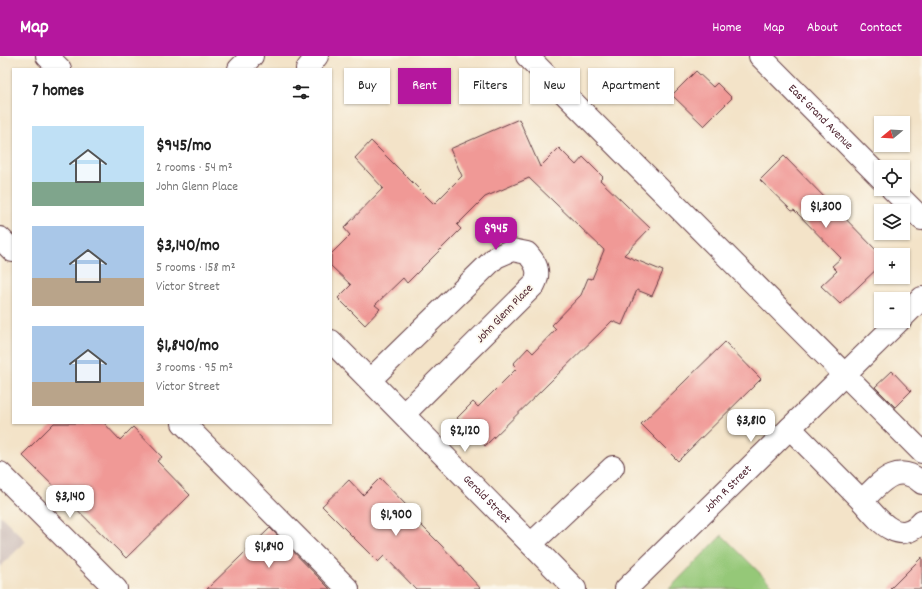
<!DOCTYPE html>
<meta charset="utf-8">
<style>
body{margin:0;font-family:Dekko,sans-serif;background:#f6f6f6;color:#222;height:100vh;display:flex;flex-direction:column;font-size:15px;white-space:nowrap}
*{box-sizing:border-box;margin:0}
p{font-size:13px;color:#767676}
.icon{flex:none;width:22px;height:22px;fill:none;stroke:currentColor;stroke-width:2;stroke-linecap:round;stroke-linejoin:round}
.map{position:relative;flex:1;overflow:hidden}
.sheet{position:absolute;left:12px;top:12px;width:320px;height:356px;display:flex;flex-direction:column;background:#fff;border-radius:0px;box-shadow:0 1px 3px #0004}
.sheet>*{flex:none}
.banner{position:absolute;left:344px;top:12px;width:380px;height:36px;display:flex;gap:8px}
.needle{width:26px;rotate:252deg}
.fabs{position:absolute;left:874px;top:60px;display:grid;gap:8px}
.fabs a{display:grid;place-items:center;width:36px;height:36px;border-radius:0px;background:#fff;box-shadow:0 1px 3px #0004;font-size:20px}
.price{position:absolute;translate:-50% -34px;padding:0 9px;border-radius:8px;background:#fff;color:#222;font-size:13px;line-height:26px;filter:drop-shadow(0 1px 2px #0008)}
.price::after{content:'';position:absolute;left:50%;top:24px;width:12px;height:9px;margin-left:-6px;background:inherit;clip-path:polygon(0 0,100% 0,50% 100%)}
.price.current{background:#b5179e;color:#fff}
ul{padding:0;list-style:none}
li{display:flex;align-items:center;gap:12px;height:100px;padding:0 20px}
li span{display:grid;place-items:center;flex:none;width:112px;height:80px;border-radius:0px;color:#555}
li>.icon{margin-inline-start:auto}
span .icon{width:48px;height:48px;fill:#fffc;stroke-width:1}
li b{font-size:17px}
h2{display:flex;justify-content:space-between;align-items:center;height:48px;padding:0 20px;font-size:17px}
.chip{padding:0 14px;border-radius:0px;background:#fff;box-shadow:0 1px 3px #0004;font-size:14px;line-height:36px}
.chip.current{background:#b5179e;color:#fff}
header{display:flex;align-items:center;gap:24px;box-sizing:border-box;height:56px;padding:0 20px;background:#b5179e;color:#fff}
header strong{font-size:19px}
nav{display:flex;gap:22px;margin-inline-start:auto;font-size:14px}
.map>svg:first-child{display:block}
</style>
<header>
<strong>Map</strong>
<nav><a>Home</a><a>Map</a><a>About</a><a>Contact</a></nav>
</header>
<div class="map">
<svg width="922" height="533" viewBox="0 0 922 533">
<rect width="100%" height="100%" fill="#fbf7ec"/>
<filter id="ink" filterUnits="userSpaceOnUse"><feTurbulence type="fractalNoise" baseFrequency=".025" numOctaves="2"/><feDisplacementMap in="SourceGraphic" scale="8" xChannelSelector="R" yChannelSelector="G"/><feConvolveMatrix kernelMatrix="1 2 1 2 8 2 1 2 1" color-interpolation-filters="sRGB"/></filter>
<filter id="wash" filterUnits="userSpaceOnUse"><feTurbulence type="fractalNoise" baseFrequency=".012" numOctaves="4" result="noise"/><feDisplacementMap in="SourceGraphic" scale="16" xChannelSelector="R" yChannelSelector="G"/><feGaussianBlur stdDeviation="0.9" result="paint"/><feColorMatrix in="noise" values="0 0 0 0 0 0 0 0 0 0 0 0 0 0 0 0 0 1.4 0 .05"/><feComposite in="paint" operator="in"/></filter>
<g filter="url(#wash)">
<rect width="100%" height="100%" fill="#f3e3c8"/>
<path fill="#cfc0bb" d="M0,459l26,26 -26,26z"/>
<path fill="#95c878" stroke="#707452" d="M722,479l54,54h-107z"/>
<g id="blocks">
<g fill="#f09996">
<path d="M696,15l17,16 4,-4 15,15 -28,28 -32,-31z"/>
<path d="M519,63l21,48 19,-19 17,17 7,-8 20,20 -3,3 50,48 -26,27 39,16 -11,25 -15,-6 -15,35 -10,-4 -127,125 -28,-28 16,-16 5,5 39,-39 -4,-4 15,-16 5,5 23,-24 -4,-4 29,-30 7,-17 4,1 12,-29 -75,-72 -44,19 -28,28 4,4 -54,54 -4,-5 -28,27 5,4 -15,16 -27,-27 13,-13 -20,-19v-12l19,-19 -6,-7 39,-40 -28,-30 16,-17 63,63 28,-28 -12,-27z"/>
<path d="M784,100l97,99v10l-41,39 -19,-18 16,-15 -5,-5 9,-8 -47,-48 -2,1 -32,-31z"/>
<path d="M725,286l36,37 -83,82 -37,-37z"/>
<path d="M892,315l19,20 -16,16 -20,-20z"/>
<path d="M54,367h50l16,17 13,-13 29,30 -5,4 33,34 -64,63 -104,-103z"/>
<path d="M380,422l26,27 -2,3 38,38 39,43h-65l-32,-33 -6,6 -56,-56 27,-26 14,15z"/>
<path d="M270,472l60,61h-123z"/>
<path d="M922,501v32h-32z"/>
</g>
</g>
</g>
<g filter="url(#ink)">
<use href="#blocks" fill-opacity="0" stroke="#633c43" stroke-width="1"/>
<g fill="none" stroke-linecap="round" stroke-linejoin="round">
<g stroke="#633c43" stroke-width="24">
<g id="minor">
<path d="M47,0l13,13"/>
<path d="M527,0l395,396"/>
<path id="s1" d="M760,0l121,122"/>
<path d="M239,13l13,-13"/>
<path d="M307,13l10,-13"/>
<path d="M892,133l30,30"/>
<path d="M0,182l13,13"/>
<path d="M903,261l19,-19"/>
<path id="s2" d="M331,285l244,248"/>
<path d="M370,324l126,-123 16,-7 15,3c9,10 14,19 7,32l-130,129"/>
<path d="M183,367l165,166"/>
<path d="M790,372l72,73"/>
<path d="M0,417l116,116"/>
<path d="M922,427c-25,-23 -42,0 -60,18 16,18 36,47 60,20"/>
<path d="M531,488l82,-77"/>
<path id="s3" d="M626,533l273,-268"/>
</g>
</g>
<use href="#minor" stroke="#fff" stroke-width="22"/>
</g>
</g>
<g text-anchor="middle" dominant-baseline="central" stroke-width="3.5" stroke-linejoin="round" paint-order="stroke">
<g font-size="12" fill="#4a1f2b" stroke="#fbf7ec">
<text stroke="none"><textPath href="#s1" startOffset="86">East Grand Avenue</textPath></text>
<text transform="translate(505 258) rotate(-46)">John Glenn Place</text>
<text stroke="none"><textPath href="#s3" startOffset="143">John R Street</textPath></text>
<text stroke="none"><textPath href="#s2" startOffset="222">Gerald Street</textPath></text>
</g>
</g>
</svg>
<div class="fabs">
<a><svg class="needle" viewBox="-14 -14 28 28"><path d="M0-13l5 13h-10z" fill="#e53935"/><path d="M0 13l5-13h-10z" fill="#767676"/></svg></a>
<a><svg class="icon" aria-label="locate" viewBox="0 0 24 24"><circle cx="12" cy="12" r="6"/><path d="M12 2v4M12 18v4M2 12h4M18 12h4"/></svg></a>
<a><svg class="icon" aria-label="layers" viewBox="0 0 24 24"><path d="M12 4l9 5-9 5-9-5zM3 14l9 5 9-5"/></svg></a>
<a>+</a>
<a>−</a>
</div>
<b class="price" style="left:826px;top:173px">$1,300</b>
<b class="price current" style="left:496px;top:195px">$945</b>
<b class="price" style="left:751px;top:387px">$3,810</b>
<b class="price" style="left:465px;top:397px">$2,120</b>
<b class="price" style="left:70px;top:463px">$3,140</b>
<b class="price" style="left:396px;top:481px">$1,900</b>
<b class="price" style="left:269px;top:513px">$1,840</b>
<div class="banner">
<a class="chip">Buy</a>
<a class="chip current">Rent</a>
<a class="chip">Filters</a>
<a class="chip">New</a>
<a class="chip">Apartment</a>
</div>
<section class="sheet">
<h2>7 homes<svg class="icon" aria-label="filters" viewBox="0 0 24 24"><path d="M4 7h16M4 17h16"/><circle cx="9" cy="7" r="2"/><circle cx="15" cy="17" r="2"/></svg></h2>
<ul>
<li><span style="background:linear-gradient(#bfe0f5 70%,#7fa58c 0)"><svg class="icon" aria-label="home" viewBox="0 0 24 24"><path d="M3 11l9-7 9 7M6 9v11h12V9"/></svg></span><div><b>$945/mo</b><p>2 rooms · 54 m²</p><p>John Glenn Place</p></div></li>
<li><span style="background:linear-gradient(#a9c7e8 65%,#b9a48a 0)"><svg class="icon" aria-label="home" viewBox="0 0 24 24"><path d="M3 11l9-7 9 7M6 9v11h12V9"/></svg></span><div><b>$3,140/mo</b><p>5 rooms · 158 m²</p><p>Victor Street</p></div></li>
<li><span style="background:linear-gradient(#a9c7e8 70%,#b9a48a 0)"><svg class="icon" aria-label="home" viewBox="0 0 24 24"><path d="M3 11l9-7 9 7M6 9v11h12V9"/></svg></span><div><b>$1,840/mo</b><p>3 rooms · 95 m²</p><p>Victor Street</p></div></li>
</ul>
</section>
</div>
